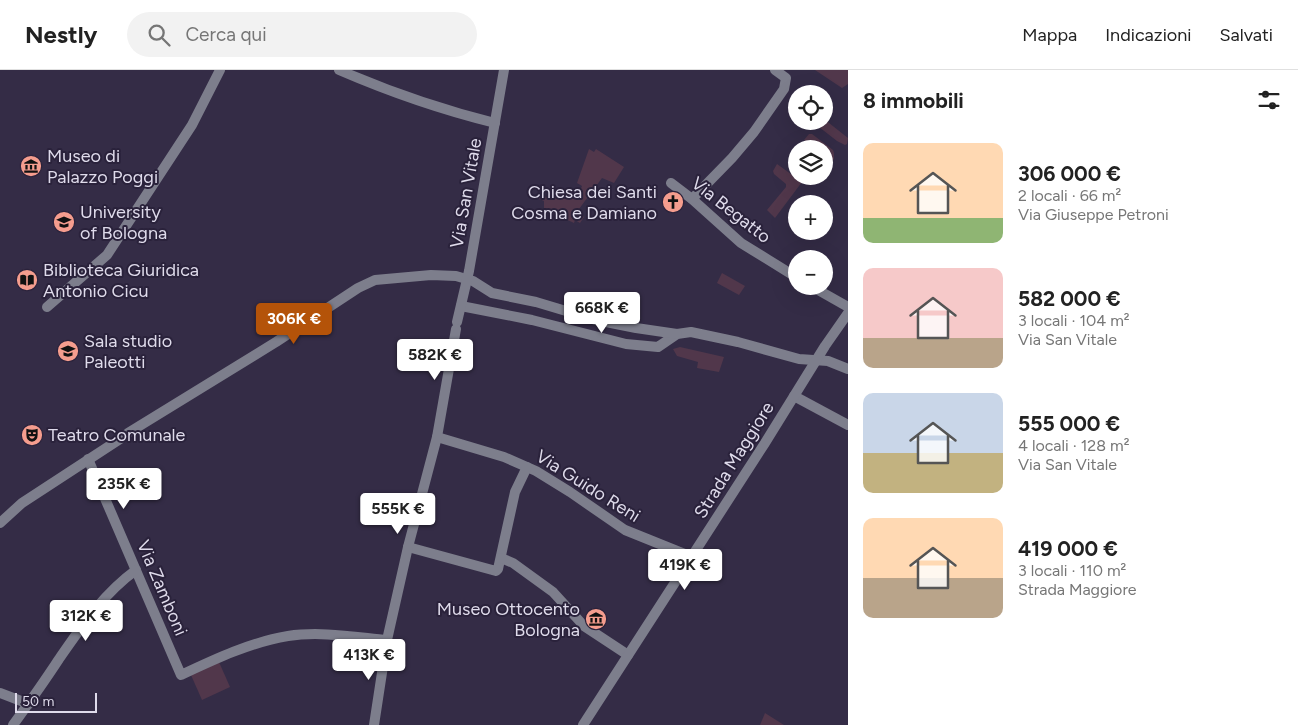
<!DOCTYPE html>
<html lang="it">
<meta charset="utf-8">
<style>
body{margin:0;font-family:Figtree,sans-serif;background:#f2f2f2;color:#222;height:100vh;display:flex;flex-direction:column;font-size:19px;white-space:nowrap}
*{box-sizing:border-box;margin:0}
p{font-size:16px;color:#767676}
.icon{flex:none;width:28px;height:28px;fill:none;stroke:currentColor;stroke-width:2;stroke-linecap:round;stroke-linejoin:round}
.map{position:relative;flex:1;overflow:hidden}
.sheet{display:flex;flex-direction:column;background:#fff;width:450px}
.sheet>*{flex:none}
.tools{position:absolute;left:788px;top:15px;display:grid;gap:10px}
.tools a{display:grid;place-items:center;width:45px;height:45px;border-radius:50%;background:#fff;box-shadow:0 5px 20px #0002;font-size:25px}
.scale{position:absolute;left:15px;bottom:12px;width:82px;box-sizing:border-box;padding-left:5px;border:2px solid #dfdbeb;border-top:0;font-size:14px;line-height:18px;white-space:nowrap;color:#dfdbeb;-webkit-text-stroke:4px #2a223b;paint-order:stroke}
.price{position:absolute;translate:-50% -42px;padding:0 11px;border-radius:5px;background:#fff;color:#222;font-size:16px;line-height:32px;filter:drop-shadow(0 1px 2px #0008)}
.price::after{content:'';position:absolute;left:50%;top:30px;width:15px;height:11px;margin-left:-8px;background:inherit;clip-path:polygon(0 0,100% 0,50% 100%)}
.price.selected{background:#b45309;color:#fff}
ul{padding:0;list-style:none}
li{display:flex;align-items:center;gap:15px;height:125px;padding:0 15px}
li span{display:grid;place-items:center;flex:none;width:140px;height:100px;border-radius:10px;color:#555}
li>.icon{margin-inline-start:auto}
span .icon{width:60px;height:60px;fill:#fffc;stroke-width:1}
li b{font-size:21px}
h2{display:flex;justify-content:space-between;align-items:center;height:60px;padding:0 15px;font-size:21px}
header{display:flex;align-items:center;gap:30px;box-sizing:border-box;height:70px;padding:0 25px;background:#fff;border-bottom:1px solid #e0e0e0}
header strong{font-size:24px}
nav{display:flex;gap:28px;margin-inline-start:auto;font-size:18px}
.search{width:350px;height:45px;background:#f2f2f2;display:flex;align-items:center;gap:12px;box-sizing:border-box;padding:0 18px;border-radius:28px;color:#767676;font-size:19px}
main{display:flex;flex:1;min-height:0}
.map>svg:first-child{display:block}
</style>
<header>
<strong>Nestly</strong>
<div class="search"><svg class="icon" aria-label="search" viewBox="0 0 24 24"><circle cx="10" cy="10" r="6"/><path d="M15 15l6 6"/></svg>Cerca qui</div>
<nav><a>Mappa</a><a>Indicazioni</a><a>Salvati</a></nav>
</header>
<main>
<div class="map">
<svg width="848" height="655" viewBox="0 0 848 655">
<rect width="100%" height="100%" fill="#342c46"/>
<g fill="#51374b">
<path d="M815,0h33v14l-6,4z"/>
<path d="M824,49l24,19 -1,6 -2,1 -8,-4 -18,-14 1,-6h4z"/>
<path d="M809,64h3l21,16 1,3v6l-2,2 -8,-7v-5h-8l-12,-9z"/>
<path d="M589,79l5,3 2,-3 28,18 -10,16 -12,-5 -23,31 2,1 -2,3 5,4 -4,6 -5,-3 -1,3 -30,-14v-8l-7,-3 2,-4 12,5 3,-7 11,7 4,-10 10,4 3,-7 -5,-3z"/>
<path d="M777,94l25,18 -27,36 -8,-8 19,-23v-3l-12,-10 -1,-3z"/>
<path d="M722,203l23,13 -6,9 -22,-12z"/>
<path d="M680,277l44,10 -5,15 -22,-4 1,-6 -21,-6 -4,-7z"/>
<path d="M219,592l11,25 -28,13 -11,-25z"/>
<path d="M765,643l19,12h-24z"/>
</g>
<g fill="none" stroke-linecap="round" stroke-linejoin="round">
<g stroke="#7d7e8c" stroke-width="10">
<path d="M339,0c51,22 103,40 156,53"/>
<path d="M671,113l21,16 49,44 55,34"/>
<path d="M692,129l40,-41 22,-26 30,-43 2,-11 -11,-8"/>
<path d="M811,216l37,21"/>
<path d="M461,236l71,14 94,24 32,3 19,-13 14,-2 47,10 61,17 29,2 20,8"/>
<path d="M47,237l60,-52 85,-130 28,-55"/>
<path d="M794,326l54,29"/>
<path d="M128,363l148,-91 82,-54 17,-8 56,-5 25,1 17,5 19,12 44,9 60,18 40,8 41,6"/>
<path d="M437,367l67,20 32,14 34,21 55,38 67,27"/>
<path d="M88,389l93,216c34,-16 70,-33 107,-39 32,-5 67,1 99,4"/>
<path d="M0,453l22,-20 98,-64"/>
<path d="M408,477l88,24 2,-2 17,-77 12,-25"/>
<path d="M501,488l12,5 40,29 31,34 44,29"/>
<path d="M0,623l29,11"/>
<path d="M13,655c16,-22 31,-43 46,-66 23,-33 44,-65 77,-89"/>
</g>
<g stroke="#7d7e8c" stroke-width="10">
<path d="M457,252l12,-51 35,-201"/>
<path d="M374,655l13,-85 21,-93 29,-110 19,-108"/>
<path d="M583,655l182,-282 60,-97 23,-33"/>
</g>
</g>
<defs>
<g id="museum-disc" transform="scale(1.125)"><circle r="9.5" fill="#f59d8e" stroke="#2a223b"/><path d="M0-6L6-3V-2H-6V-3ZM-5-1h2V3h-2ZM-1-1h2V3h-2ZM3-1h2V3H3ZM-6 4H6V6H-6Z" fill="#111"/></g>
<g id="church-disc" transform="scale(1.125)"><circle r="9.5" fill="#f59d8e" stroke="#2a223b"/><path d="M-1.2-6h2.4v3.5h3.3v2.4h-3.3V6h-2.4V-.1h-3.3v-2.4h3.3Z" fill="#111"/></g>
<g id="university-disc" transform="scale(1.125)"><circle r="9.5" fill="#f59d8e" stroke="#2a223b"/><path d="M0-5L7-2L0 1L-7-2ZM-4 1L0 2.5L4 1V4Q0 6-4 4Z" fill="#111"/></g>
<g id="library-disc" transform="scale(1.125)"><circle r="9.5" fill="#f59d8e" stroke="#2a223b"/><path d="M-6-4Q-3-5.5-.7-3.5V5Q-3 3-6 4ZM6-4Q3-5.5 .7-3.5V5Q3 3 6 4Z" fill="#111"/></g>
<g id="theatre-disc" transform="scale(1.125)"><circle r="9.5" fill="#f59d8e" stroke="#2a223b"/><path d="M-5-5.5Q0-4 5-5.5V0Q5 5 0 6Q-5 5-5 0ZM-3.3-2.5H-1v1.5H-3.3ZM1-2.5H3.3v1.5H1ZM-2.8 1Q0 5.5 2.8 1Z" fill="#111"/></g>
</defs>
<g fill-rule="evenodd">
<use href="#museum-disc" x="31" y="96"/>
<use href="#church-disc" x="673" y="132"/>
<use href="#university-disc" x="64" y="152"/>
<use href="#library-disc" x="27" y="210"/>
<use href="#university-disc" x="68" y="281"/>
<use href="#theatre-disc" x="32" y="365"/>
<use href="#museum-disc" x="596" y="549"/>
</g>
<g text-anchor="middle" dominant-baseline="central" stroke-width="4" stroke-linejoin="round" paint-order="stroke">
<g font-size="18" fill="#dfdbeb" stroke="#2a223b" text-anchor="start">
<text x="47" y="86">Museo di<tspan x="47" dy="21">Palazzo Poggi</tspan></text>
<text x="657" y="122" text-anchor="end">Chiesa dei Santi<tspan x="657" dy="21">Cosma e Damiano</tspan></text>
<text x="80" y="142">University<tspan x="80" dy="21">of Bologna</tspan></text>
<text x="43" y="200">Biblioteca Giuridica<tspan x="43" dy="21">Antonio Cicu</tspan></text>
<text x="84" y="271">Sala studio<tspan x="84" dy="21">Paleotti</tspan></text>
<text x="48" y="365">Teatro Comunale</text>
<text x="580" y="539" text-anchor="end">Museo Ottocento<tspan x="580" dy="21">Bologna</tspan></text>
</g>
<g font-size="18" fill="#dfdbeb" stroke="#2a223b">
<text transform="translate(466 123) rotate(-80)">Via San Vitale</text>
<text transform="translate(731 140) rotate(38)">Via Begatto</text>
<text transform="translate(734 390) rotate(-58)">Strada Maggiore</text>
<text transform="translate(588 416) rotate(32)">Via Guido Reni</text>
<text transform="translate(162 518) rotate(67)">Via Zamboni</text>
</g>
</g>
</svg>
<div class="tools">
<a><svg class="icon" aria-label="locate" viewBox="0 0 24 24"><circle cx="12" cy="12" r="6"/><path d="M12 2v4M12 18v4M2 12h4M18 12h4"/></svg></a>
<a><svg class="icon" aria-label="layers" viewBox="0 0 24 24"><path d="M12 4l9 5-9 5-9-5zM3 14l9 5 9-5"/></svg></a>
<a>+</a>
<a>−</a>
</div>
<div class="scale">50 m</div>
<b class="price" style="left:602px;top:264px">668K €</b>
<b class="price selected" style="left:294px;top:275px">306K €</b>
<b class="price" style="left:435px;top:311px">582K €</b>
<b class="price" style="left:124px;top:440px">235K €</b>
<b class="price" style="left:398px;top:465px">555K €</b>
<b class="price" style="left:685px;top:521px">419K €</b>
<b class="price" style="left:86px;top:572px">312K €</b>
<b class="price" style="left:369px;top:611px">413K €</b>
</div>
<section class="sheet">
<h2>8 immobili<svg class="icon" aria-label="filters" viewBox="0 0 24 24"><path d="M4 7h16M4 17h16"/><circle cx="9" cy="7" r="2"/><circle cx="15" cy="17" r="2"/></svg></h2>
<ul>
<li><span style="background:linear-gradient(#ffd9b3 75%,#8fb573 0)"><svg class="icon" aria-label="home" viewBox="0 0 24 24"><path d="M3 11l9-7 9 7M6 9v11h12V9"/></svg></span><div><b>306 000 €</b><p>2 locali · 66 m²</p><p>Via Giuseppe Petroni</p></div></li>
<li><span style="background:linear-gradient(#f6c9c9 70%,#b9a48a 0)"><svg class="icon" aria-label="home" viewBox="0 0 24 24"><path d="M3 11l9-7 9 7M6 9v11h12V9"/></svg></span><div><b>582 000 €</b><p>3 locali · 104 m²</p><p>Via San Vitale</p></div></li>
<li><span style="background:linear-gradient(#c9d6e8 60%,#c2b280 0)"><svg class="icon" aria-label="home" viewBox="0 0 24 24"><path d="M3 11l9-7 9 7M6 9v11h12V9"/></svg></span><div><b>555 000 €</b><p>4 locali · 128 m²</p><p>Via San Vitale</p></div></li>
<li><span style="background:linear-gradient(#ffd9b3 60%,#b9a48a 0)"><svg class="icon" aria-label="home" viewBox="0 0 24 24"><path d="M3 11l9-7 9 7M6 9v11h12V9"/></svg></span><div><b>419 000 €</b><p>3 locali · 110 m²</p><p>Strada Maggiore</p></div></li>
</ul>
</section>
</main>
